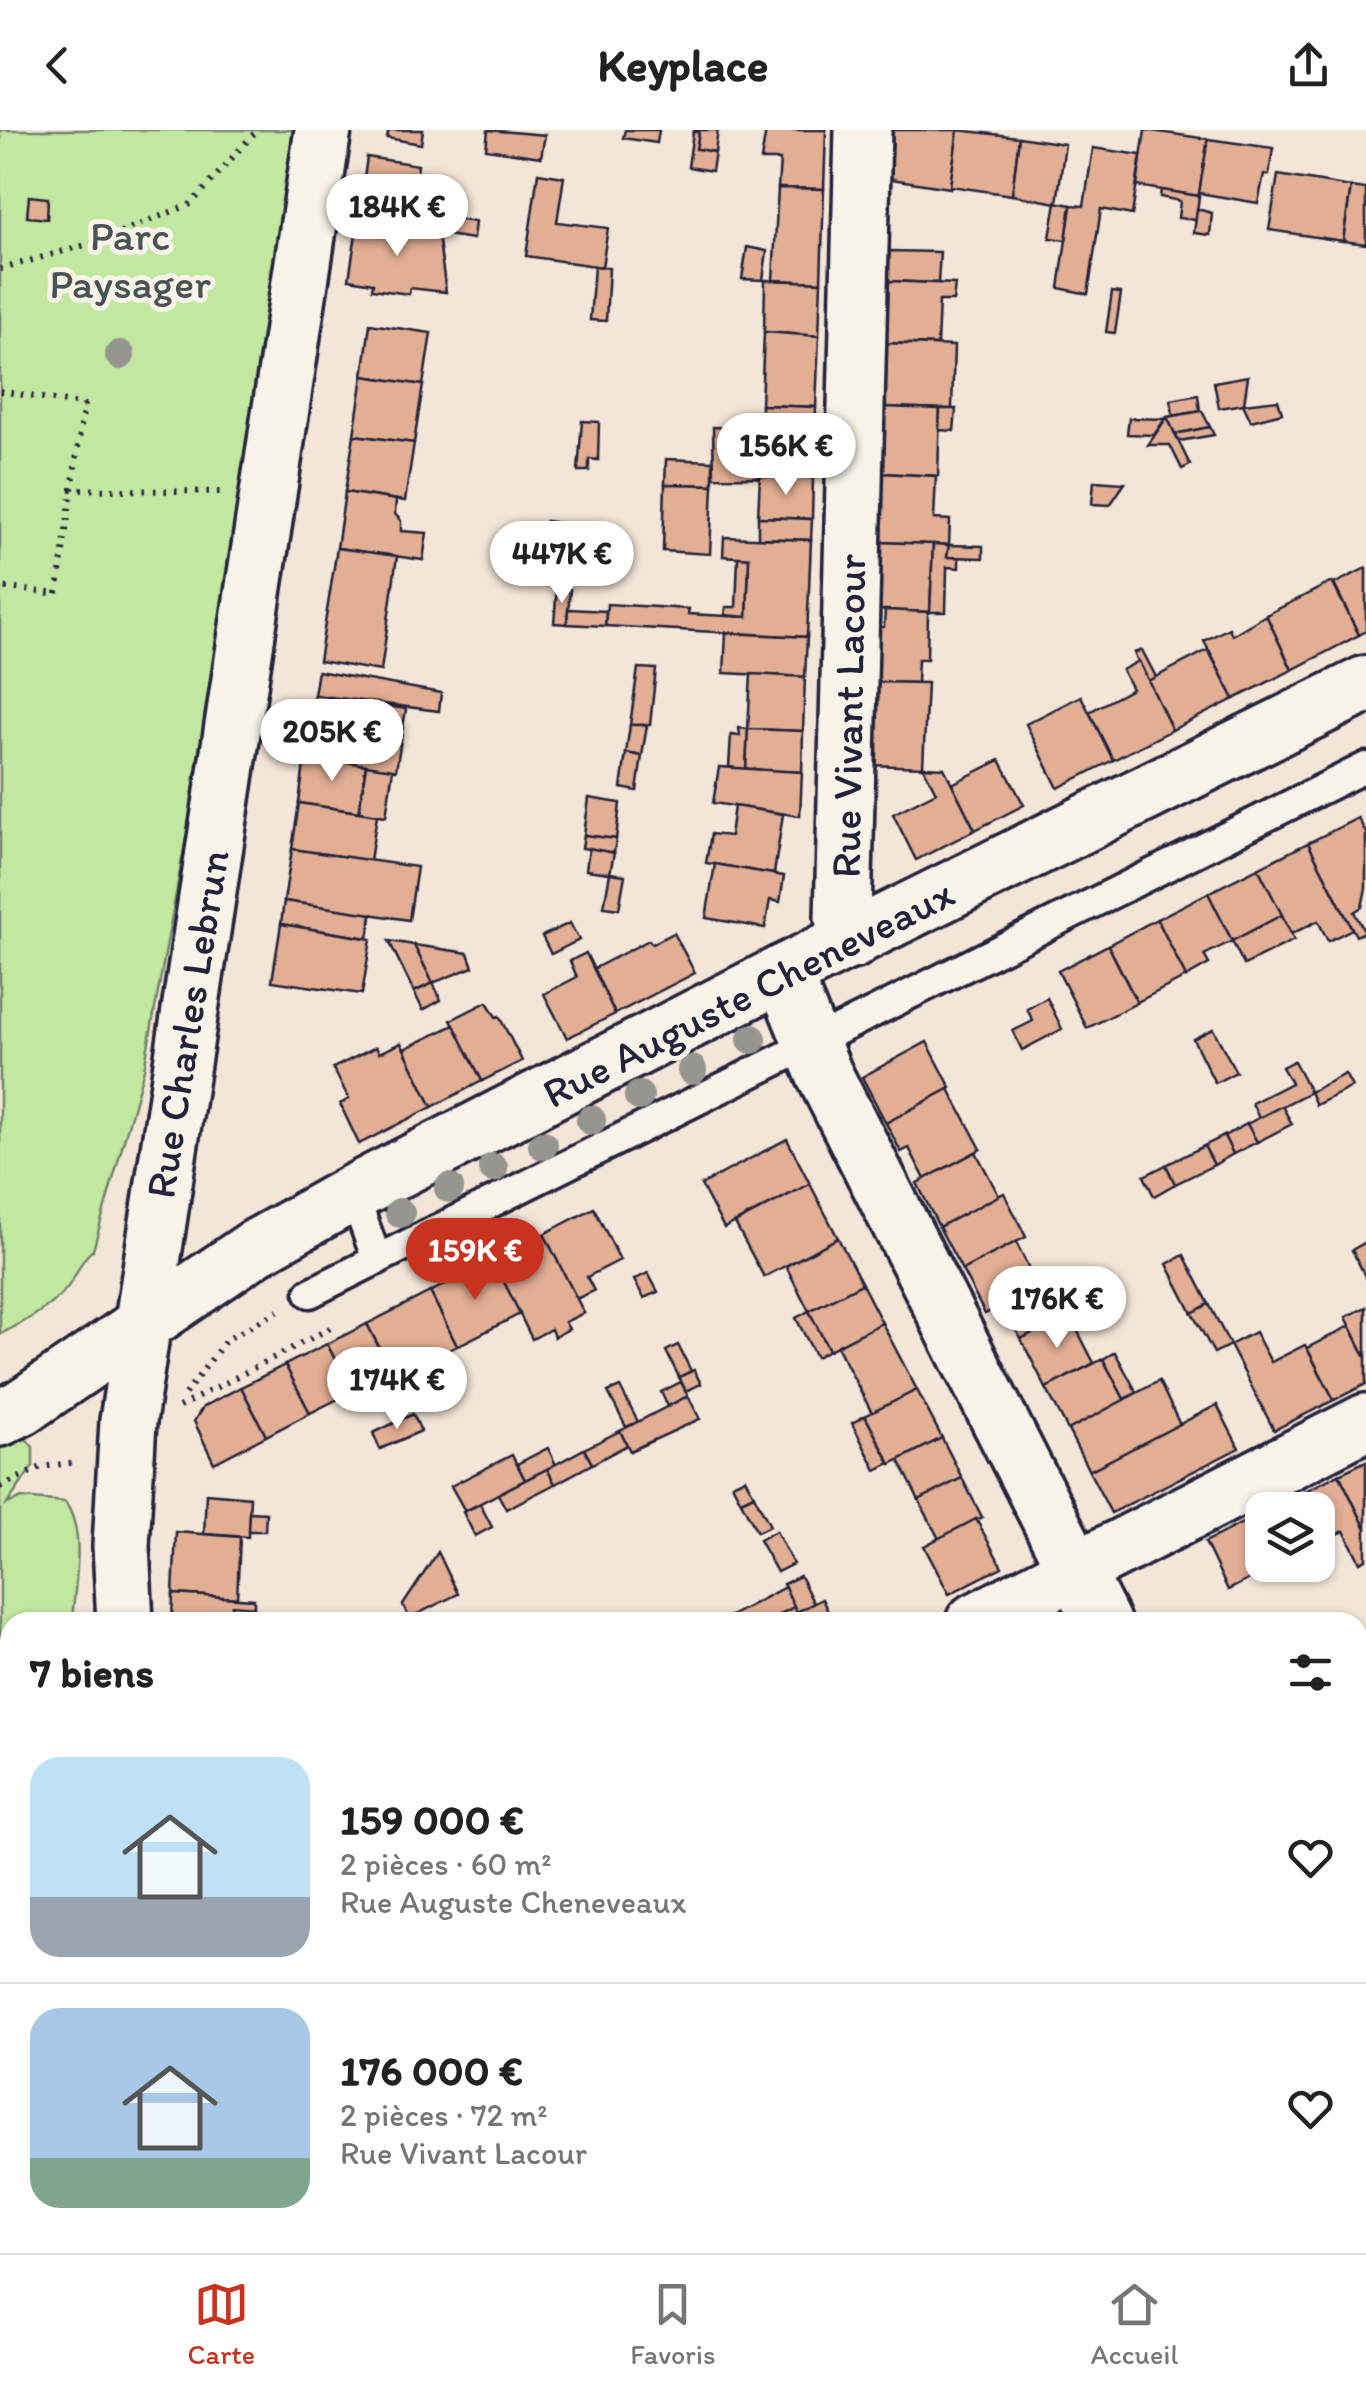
<!DOCTYPE html>
<html lang="fr">
<meta charset="utf-8">
<style>
body{margin:0;font-family:Itim,sans-serif;background:#f6f6f6;color:#222;height:100vh;display:flex;flex-direction:column;font-size:38px;white-space:nowrap}
*{box-sizing:border-box;margin:0}
p{font-size:32px;color:#767676}
.icon{flex:none;width:55px;height:55px;fill:none;stroke:currentColor;stroke-width:2;stroke-linecap:round;stroke-linejoin:round}
.map{position:relative;flex:1;overflow:hidden}
.sheet{position:absolute;left:0px;top:1482px;width:1368px;height:642px;display:flex;flex-direction:column;background:#fff;border-radius:30px 30px 0 0;box-shadow:0 2px 8px #0004}
.sheet>*{flex:none}
.buttons{position:absolute;left:1245px;top:1362px;display:grid;gap:20px}
.buttons a{display:grid;place-items:center;width:90px;height:90px;border-radius:20px;background:#fff;box-shadow:0 2px 8px #0004;font-size:50px}
.price{position:absolute;translate:-50% -85px;padding:0 22px;border-radius:35px;background:#fff;color:#222;font-size:32px;line-height:65px;filter:drop-shadow(0 2px 5px #0008)}
.price::after{content:'';position:absolute;left:50%;top:60px;width:30px;height:22px;margin-left:-15px;background:inherit;clip-path:polygon(0 0,100% 0,50% 100%)}
.price.on{background:#c8321e;color:#fff}
ul{padding:0;list-style:none}
li{display:flex;align-items:center;gap:30px;height:250px;padding:0 30px}
li+li{border-top:2px solid #e0e0e0}
li span{display:grid;place-items:center;flex:none;width:280px;height:200px;border-radius:30px;color:#555}
li>.icon{margin-inline-start:auto}
span .icon{width:120px;height:120px;fill:#fffc;stroke-width:1}
li b{font-size:42px}
h2{display:flex;justify-content:space-between;align-items:center;height:120px;padding:0 30px;font-size:42px}
header{display:flex;justify-content:space-between;align-items:center;height:130px;padding:0 30px;background:#fff;font-size:45px;font-weight:700}
.menu{display:flex;justify-content:space-around;align-items:center;height:140px;border-top:2px solid #e0e0e0;background:#fff;font-size:28px;color:#767676}
.menu a{display:grid;justify-items:center;gap:5px}
.menu .on{color:#c8321e}
.map>svg:first-child{display:block}
</style>
<header><svg class="icon" aria-label="back" viewBox="0 0 24 24"><path d="M15 5l-7 7 7 7"/></svg>Keyplace<svg class="icon" aria-label="share" viewBox="0 0 24 24"><path d="M12 15V3M7 8l5-5 5 5M5 13v7h14v-7"/></svg></header>
<div class="map">
<svg width="1366" height="2123" viewBox="0 0 1366 2123">
<rect width="100%" height="100%" fill="#f3e5d7"/>
<filter id="ink" filterUnits="userSpaceOnUse"><feTurbulence type="fractalNoise" baseFrequency=".01" numOctaves="2"/><feDisplacementMap in="SourceGraphic" scale="20" xChannelSelector="R" yChannelSelector="G"/><feConvolveMatrix kernelMatrix="1 2 1 2 8 2 1 2 1" color-interpolation-filters="sRGB"/></filter>
<g filter="url(#ink)">
<g fill="#c2e7a1" stroke="#72846e" stroke-width="2.5">
<path d="M0,0h293l-11,171 -67,378 -71,390 -51,181c-13,9 -16,27 -27,39 -17,20 -43,34 -66,45z"/>
<path d="M20,1302l13,15v19l-26,38 15,-6 43,4c22,31 9,83 7,120h-62v623h84l2,8h-96v-817z"/>
</g>
<g fill="#e2ae94" stroke="#22223b" stroke-width="2.5">
<path d="M389,0h34l-2,14 -34,-6z"/>
<path d="M488,0l57,5 -4,22 -55,-8z"/>
<path d="M625,0h34l-2,13 -34,-5z"/>
<path d="M694,0h24l-3,22 -19,-3 3,-17z"/>
<path d="M766,0h60l-2,59 -46,-1 2,-28h-19z"/>
<path d="M893,0h65l-8,58 -59,-9z"/>
<path d="M958,0l61,7 -7,58 -62,-9z"/>
<path d="M1145,0l63,9 -9,57 -62,-10z"/>
<path d="M693,2h6l-3,17 19,3 -3,19 -24,-4z"/>
<path d="M1019,7l46,7 -8,59 -45,-8z"/>
<path d="M1208,9l65,9 -4,27 -5,-1 -6,29 -59,-10z"/>
<path d="M1093,18l48,7 -9,60 -31,-6 -13,85 -29,-6 12,-83 13,1z"/>
<path d="M367,27l51,8 -5,39 -8,-1 -4,25 -43,-7z"/>
<path d="M538,43l26,4 -7,45 51,6 -6,39 -76,-11z"/>
<path d="M1278,45l73,12 -8,54 -74,-11z"/>
<path d="M1351,57l15,2v55l-23,-3z"/>
<path d="M778,58l46,1 -3,93 -48,-2z"/>
<path d="M1161,60l38,6 -3,24 -18,-2 2,-17 -20,-4z"/>
<path d="M29,66l19,2 -1,21 -20,-2z"/>
<path d="M1056,72l15,3 -5,35 -16,-2z"/>
<path d="M1197,79l15,4 -2,22 -16,-2z"/>
<path d="M448,88l27,4 -2,17 -27,-4z"/>
<path d="M358,91l80,13 8,58 -36,-4 -1,6 -37,-5 1,-6 -24,-4z"/>
<path d="M747,117l20,4 -4,29 -21,-1z"/>
<path d="M889,121l51,1 -2,31 -50,-2z"/>
<path d="M594,136l15,2 -3,53 -16,-1z"/>
<path d="M765,150l56,2 -2,54 -55,-4z"/>
<path d="M888,151l67,3 -2,17h-14l-2,44 -52,-2z"/>
<path d="M1112,162l9,1 -6,40 -9,-1z"/>
<path d="M370,194l61,9 -8,52 -60,-9z"/>
<path d="M764,202l55,4 -3,71 -55,-2z"/>
<path d="M885,213l69,3 -2,63 -68,-2z"/>
<path d="M363,246l60,9 -9,58 -60,-8z"/>
<path d="M1248,246l-4,28 -25,4 -5,-26z"/>
<path d="M1198,265l2,16 -27,5 -2,-16z"/>
<path d="M1278,270l4,13 -31,8 -8,-17z"/>
<path d="M761,275l55,2 -1,20 -54,-2z"/>
<path d="M884,277l56,2 -2,67 -57,-3z"/>
<path d="M940,279h16l-2,22 -15,-1z"/>
<path d="M1202,281l8,16 -35,7 -8,-17z"/>
<path d="M1167,287l8,17 15,31 -8,4 -12,-24h-22z"/>
<path d="M1129,288l36,1 -11,16 -27,-1z"/>
<path d="M582,291l17,1 -1,38 -9,-1v12h-11z"/>
<path d="M713,297l102,4 -2,47 -99,-1z"/>
<path d="M1210,297l4,8 -35,6 -4,-7z"/>
<path d="M354,305l60,8 -9,58 -60,-9z"/>
<path d="M666,329l47,2v24l-48,-1z"/>
<path d="M881,343l55,3 -2,43 16,1 -1,25 -71,-3z"/>
<path d="M760,346l53,2 -1,41 -54,-2z"/>
<path d="M1094,351l31,2 -15,22 -18,-1z"/>
<path d="M665,354l48,1 -3,69 -47,-3z"/>
<path d="M345,362l51,8 -1,14 6,7v10l26,2 -4,27 -86,-12z"/>
<path d="M758,387l54,2 -1,21 -53,-2z"/>
<path d="M546,391l29,4 -5,58 -28,-4z"/>
<path d="M724,407l87,3 -4,97 -202,-11 2,-22 82,5 -1,5 59,3 2,-59 -26,-2z"/>
<path d="M878,412l55,2 -3,68 -54,-2z"/>
<path d="M933,414l16,1 -2,12h12v11l-12,-1 -1,45h-16z"/>
<path d="M949,415l34,1v12l-36,-1z"/>
<path d="M337,418l60,8 -16,115 -62,-10z"/>
<path d="M738,427l11,1 -2,59 -22,-2 1,-8h10z"/>
<path d="M1366,438v63l-7,4 -25,-51z"/>
<path d="M1332,452l27,53 -67,35 -26,-55z"/>
<path d="M557,457l13,2 -3,35 -13,-1z"/>
<path d="M568,479l38,2 -1,15 -38,-2z"/>
<path d="M885,480l43,2 -1,47h-9l-1,24 -43,-1 2,-55h8z"/>
<path d="M1266,485l26,55 -58,29 -30,-58 25,-13 3,7z"/>
<path d="M726,503l81,4 -2,40 -81,-4z"/>
<path d="M1142,520l14,27 -8,4 -14,-28z"/>
<path d="M1208,520l26,49 -62,31 -24,-49z"/>
<path d="M1139,531l33,69 -59,30 -24,-48 43,-23 -10,-19z"/>
<path d="M638,538l18,1 -6,56h-20z"/>
<path d="M318,541l123,22 -2,18 -125,-16z"/>
<path d="M751,544l54,3 -2,54 -55,-2z"/>
<path d="M874,552l53,1 -4,84 -52,-2z"/>
<path d="M314,565l92,14 -10,61 -91,-14z"/>
<path d="M1081,566l32,64 -55,28 -32,-64z"/>
<path d="M630,595h17l-5,31 -16,-3z"/>
<path d="M739,598l9,1 -2,41 -17,-3 2,-32 9,1z"/>
<path d="M748,599l55,2 -1,41 -56,-2z"/>
<path d="M626,623l16,3 -5,35 -16,-3z"/>
<path d="M305,626l61,9 -7,47 -60,-9z"/>
<path d="M1000,630l24,45 -49,25 -23,-46z"/>
<path d="M366,635l27,4 -7,47 -27,-4z"/>
<path d="M719,637l83,5 -2,44 -87,-13z"/>
<path d="M923,637l21,1 31,62 -59,30 -23,-46 43,-22z"/>
<path d="M589,668l31,5 -4,36 -32,-4z"/>
<path d="M299,673l78,12 -7,46 -78,-12z"/>
<path d="M734,676l49,8 -9,60 -68,-11 5,-29 19,2z"/>
<path d="M1358,688l8,15v55l-4,19 -8,5 11,20 -9,4 -48,-93z"/>
<path d="M584,705l32,4 -2,14 -32,-5z"/>
<path d="M1308,713l44,86 -24,12 -10,-20 -27,13 -33,-66z"/>
<path d="M589,718l25,5 -4,20 -24,-3z"/>
<path d="M292,719l125,18 -8,53 -125,-19z"/>
<path d="M715,734l69,12 -4,26 -10,-2 -5,28 -59,-10z"/>
<path d="M1258,738l24,47 -50,26 -24,-48z"/>
<path d="M610,743l15,2 -6,34 -15,-2z"/>
<path d="M1208,763l24,48 -28,14 5,9 -23,13 -29,-58z"/>
<path d="M284,771l88,13 -4,24 -87,-14z"/>
<path d="M1282,785l12,25 -50,25 -12,-24z"/>
<path d="M1157,789l29,58 -49,25 -29,-57z"/>
<path d="M570,793l9,17 -28,14 -9,-18z"/>
<path d="M281,794l90,15 -9,55 -90,-13z"/>
<path d="M674,803l21,40 -80,41 -22,-45 56,-29 3,4z"/>
<path d="M389,811l25,4 19,38 -19,9z"/>
<path d="M414,815l54,8 5,14 -40,16z"/>
<path d="M1108,815l29,58 -50,25 -29,-57z"/>
<path d="M586,823l29,61 -48,24 -23,-44 33,-17 -7,-16z"/>
<path d="M433,853l8,17 -18,10 -9,-18z"/>
<path d="M1047,868l15,31 -40,21 -9,-19 20,-10 -6,-12z"/>
<path d="M487,872l9,15 3,-1 23,45 -40,20 -31,-61z"/>
<path d="M454,895l28,56 -50,26 -28,-58z"/>
<path d="M1213,899l23,43 -21,11 -22,-44z"/>
<path d="M927,912l24,46 -65,35 -24,-46z"/>
<path d="M401,913l31,64 -73,37 -19,-40 9,-5 -16,-31 43,-21 3,6z"/>
<path d="M1294,931l16,31 -51,26 -7,-15 39,-20 -9,-16z"/>
<path d="M1345,944l7,13 -36,18 -6,-13z"/>
<path d="M949,959l32,60 -56,30 -16,-31 -8,4 -15,-29z"/>
<path d="M1282,976l10,18 -35,18 -10,-18z"/>
<path d="M1247,994l10,18 -24,12 -9,-18z"/>
<path d="M1224,1006l9,18 -19,11 -10,-19z"/>
<path d="M787,1009l23,45 -86,44 -23,-43z"/>
<path d="M1204,1016l10,19 -39,19 -9,-19z"/>
<path d="M976,1022l23,44 -60,31 -22,-44z"/>
<path d="M1166,1035l9,19 -21,12 -10,-20z"/>
<path d="M810,1054l28,54 -74,39 -29,-54z"/>
<path d="M1004,1063l22,44 -64,33 -23,-43z"/>
<path d="M594,1078l26,52 -33,17 7,14 -18,8 -32,-65z"/>
<path d="M544,1104l40,79 -19,9 4,7 -15,8 -3,-8 -19,10 -39,-79z"/>
<path d="M838,1108l24,46 -53,27 -23,-45z"/>
<path d="M1016,1112l28,57 13,-7 12,22 -48,25 -19,-34 -17,9 -23,-44z"/>
<path d="M1366,1112v36l-14,-28z"/>
<path d="M1184,1125l25,49 -17,9 -25,-49z"/>
<path d="M493,1130l27,54 -63,32 -27,-54z"/>
<path d="M648,1143l10,19 -14,6 -10,-18z"/>
<path d="M862,1154l20,39 -53,27 -20,-39z"/>
<path d="M430,1162l27,54 -62,32 -28,-54z"/>
<path d="M1209,1174l21,41 -16,8 -22,-40z"/>
<path d="M1366,1177v51l-20,-41z"/>
<path d="M809,1181l20,39 -13,7 -20,-39z"/>
<path d="M1069,1184l25,49 -48,25 -25,-49z"/>
<path d="M882,1193l35,67 -45,23 -35,-67z"/>
<path d="M367,1194l24,47 -39,21 -25,-48z"/>
<path d="M1350,1196l16,32v26l-32,16 -27,-52z"/>
<path d="M1255,1202l16,30 34,-17 29,55 -60,30 -44,-85z"/>
<path d="M327,1214l25,48 -42,21 -25,-48z"/>
<path d="M678,1215l13,26 -12,6 -13,-26z"/>
<path d="M1115,1222l22,41 -13,6 -21,-40z"/>
<path d="M1103,1229l22,42 -57,29 -22,-42z"/>
<path d="M285,1235l25,48 -44,23 -25,-49z"/>
<path d="M694,1240l7,14 -15,7 -7,-14z"/>
<path d="M1159,1251l21,44 -91,46 -21,-41z"/>
<path d="M681,1252l7,14 -20,10 -7,-14z"/>
<path d="M241,1257l25,49 -52,27 -20,-42 9,-14z"/>
<path d="M620,1257l18,35 -12,5 -18,-35z"/>
<path d="M917,1260l25,48 -51,26 -26,-48z"/>
<path d="M688,1266l12,23 -70,32 -10,-20z"/>
<path d="M1217,1275l22,43 -128,65 -22,-42z"/>
<path d="M413,1284l8,17 -41,18 -7,-16z"/>
<path d="M865,1286l25,47 -14,7 -24,-47z"/>
<path d="M620,1301l7,14 -35,19 -8,-15z"/>
<path d="M942,1308l20,40 -43,22 -20,-40z"/>
<path d="M548,1318l8,17 -31,15 -8,-16z"/>
<path d="M584,1319l8,15 -37,20 -8,-15z"/>
<path d="M512,1325l13,25 -60,31 -14,-25z"/>
<path d="M1366,1331v68l-27,-55z"/>
<path d="M547,1339l8,15 -49,25 -8,-15z"/>
<path d="M1339,1344l27,55v30l-6,3 -16,-31 -26,14v-35h-38l-2,-5z"/>
<path d="M745,1348l9,17 -13,6 -9,-17z"/>
<path d="M962,1348l20,39 -43,22 -20,-39z"/>
<path d="M206,1363l44,4 -2,40 -44,-3z"/>
<path d="M754,1365l16,31 -13,6 -16,-31z"/>
<path d="M480,1374l12,23 -17,9 -12,-24z"/>
<path d="M249,1382l17,1 -1,18h-17z"/>
<path d="M1262,1383v52h15l-49,25 -23,-48z"/>
<path d="M976,1389l26,48 -53,27 -25,-48z"/>
<path d="M776,1401l17,33 -16,8 -18,-32z"/>
<path d="M176,1402l64,5 -3,61 -64,-4z"/>
<path d="M438,1422l20,42 -49,24 -6,-13z"/>
<path d="M800,1446l14,28 -17,8 -14,-28z"/>
<path d="M785,1457l9,20 -19,10 3,5h-59z"/>
<path d="M173,1464l81,5v8l-22,-2v17h-60z"/>
<path d="M822,1469l11,23h-31l-5,-10z"/>
<path d="M794,1477l8,15h-24l-3,-5z"/>
<path d="M1366,1584v39l-8,4v-38z"/>
<path d="M1366,1755v67l-8,5v-68z"/>
<path d="M1358,2083l8,14v26h-168l5,-3 -2,-5h157z"/>
<path d="M268,2115h47l2,8h-47z"/>
<path d="M695,2115h36l4,8h-38z"/>
</g>
<g fill="none" stroke-linecap="round" stroke-linejoin="round">
<g stroke="#22223b" stroke-width="35">
<g id="lane">
<path d="M353,1063l24,67"/>
<path d="M310,1163l1056,-526"/>
</g>
</g>
<g stroke="#22223b" stroke-width="62">
<g id="street">
<path d="M852,811l-9,-23 20,-788"/>
<path d="M783,843l41,101 278,548"/>
<path d="M974,1492l392,-200"/>
<path d="M1358,1985l8,16"/>
<path d="M955,2115l4,8"/>
<path d="M1127,2123l16,-8"/>
</g>
</g>
<g stroke="#22223b" stroke-width="62">
<g id="secondary">
<path d="M0,1288l22,-11 233,-159 98,-55 430,-220 583,-289"/>
<path d="M125,1492l-4,-76 7,-125 195,-1291"/>
<path d="M143,2115l2,8"/>
</g>
</g>
<g stroke="#22223b" stroke-width="6" stroke-dasharray="2.5 8" stroke-linecap="butt">
<path d="M0,139l93,-26 98,-39 66,-74"/>
<path d="M0,261l84,14 -27,189 -57,-7"/>
<path d="M70,359l150,3"/>
<path d="M185,1264l41,-54 52,-29"/>
<path d="M179,1277l157,-82"/>
<path d="M0,1357l41,-20 36,-5"/>
<path d="M0,1985l10,-5"/>
</g>
<use href="#lane" stroke="#f7f3e8" stroke-width="28"/>
<use href="#street" stroke="#f7f3e8" stroke-width="55"/>
<use href="#secondary" stroke="#f7f3e8" stroke-width="55"/>
</g>
<g fill="#96958f">
<circle cx="120" cy="225" r="15"/>
<circle cx="752" cy="909" r="15"/>
<circle cx="692" cy="940" r="15"/>
<circle cx="639" cy="966" r="15"/>
<circle cx="591" cy="990" r="15"/>
<circle cx="543" cy="1015" r="15"/>
<circle cx="493" cy="1038" r="15"/>
<circle cx="449" cy="1058" r="15"/>
<circle cx="400" cy="1083" r="15"/>
</g>
</g>
<g text-anchor="middle" dominant-baseline="central" stroke-width="10" stroke-linejoin="round" paint-order="stroke">
<g font-size="42" fill="#4a5354" stroke="#f7f3e8">
<text x="130" y="105">Parc<tspan x="130" dy="48">Paysager</tspan></text>
</g>
<g font-size="42" fill="#22223b" stroke="#f7f3e8">
<text transform="translate(848 586) rotate(-89)">Rue Vivant Lacour</text>
<text transform="translate(748 863) rotate(-27)">Rue Auguste Cheneveaux</text>
<text transform="translate(187 894) rotate(-81)">Rue Charles Lebrun</text>
</g>
</g>
</svg>
<div class="buttons">
<a><svg class="icon" aria-label="layers" viewBox="0 0 24 24"><path d="M12 4l9 5-9 5-9-5zM3 14l9 5 9-5"/></svg></a>
</div>
<b class="price" style="left:397px;top:129px">184K €</b>
<b class="price" style="left:786px;top:368px">156K €</b>
<b class="price" style="left:562px;top:476px">447K €</b>
<b class="price" style="left:332px;top:654px">205K €</b>
<b class="price on" style="left:475px;top:1173px">159K €</b>
<b class="price" style="left:1057px;top:1221px">176K €</b>
<b class="price" style="left:397px;top:1302px">174K €</b>
<section class="sheet">
<h2>7 biens<svg class="icon" aria-label="filters" viewBox="0 0 24 24"><path d="M4 7h16M4 17h16"/><circle cx="9" cy="7" r="2"/><circle cx="15" cy="17" r="2"/></svg></h2>
<ul>
<li><span style="background:linear-gradient(#bfe0f5 70%,#9aa5b1 0)"><svg class="icon" aria-label="home" viewBox="0 0 24 24"><path d="M3 11l9-7 9 7M6 9v11h12V9"/></svg></span><div><b>159 000 €</b><p>2 pièces · 60 m²</p><p>Rue Auguste Cheneveaux</p></div><svg class="icon" aria-label="heart" viewBox="0 0 24 24"><path d="M12 20l-8-8c-3-5 5-10 8-4 3-6 11-1 8 4z"/></svg></li>
<li><span style="background:linear-gradient(#a9c7e8 75%,#7fa58c 0)"><svg class="icon" aria-label="home" viewBox="0 0 24 24"><path d="M3 11l9-7 9 7M6 9v11h12V9"/></svg></span><div><b>176 000 €</b><p>2 pièces · 72 m²</p><p>Rue Vivant Lacour</p></div><svg class="icon" aria-label="heart" viewBox="0 0 24 24"><path d="M12 20l-8-8c-3-5 5-10 8-4 3-6 11-1 8 4z"/></svg></li>
</ul>
</section>
</div>
<nav class="menu">
<a class="on"><svg class="icon" aria-label="map" viewBox="0 0 24 24"><path d="M3 6l6-2 6 2 6-2v14l-6 2-6-2-6 2zM9 4v14M15 6v14"/></svg>Carte</a>
<a><svg class="icon" aria-label="saved" viewBox="0 0 24 24"><path d="M7 4h10v16l-5-4-5 4z"/></svg>Favoris</a>
<a><svg class="icon" aria-label="home" viewBox="0 0 24 24"><path d="M3 11l9-7 9 7M6 9v11h12V9"/></svg>Accueil</a>
</nav>
